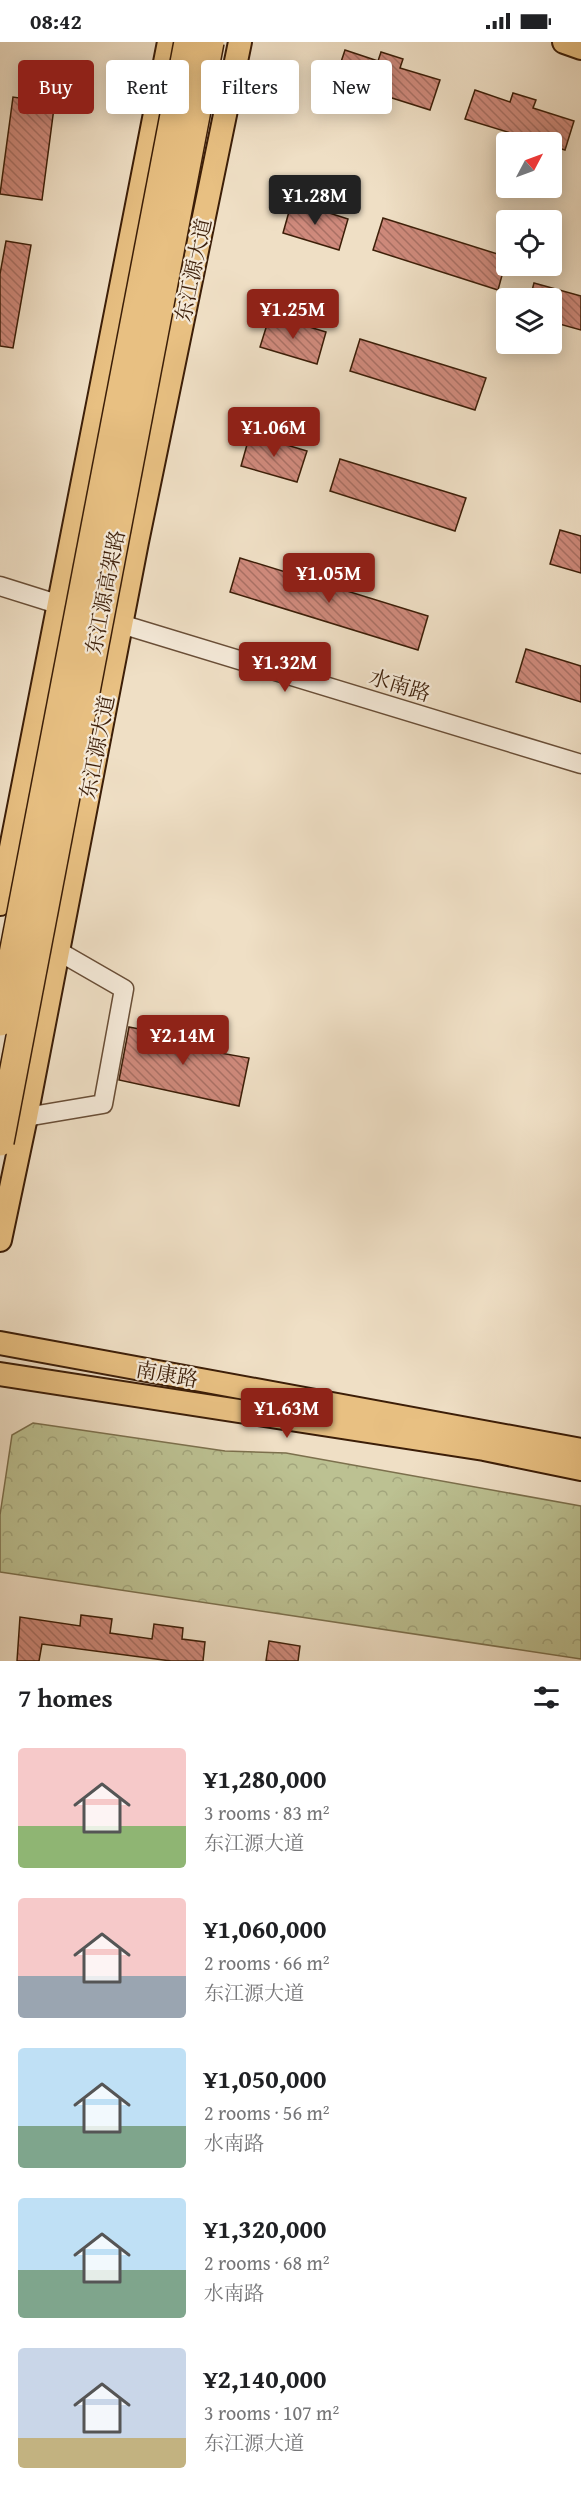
<!DOCTYPE html>
<meta charset="utf-8">
<style>
body{margin:0;font-family:"Gentium Book Plus","Noto Serif SC",serif;background:#f2f2f2;color:#202124;height:100vh;display:flex;flex-direction:column;font-size:22px;white-space:nowrap}
*{box-sizing:border-box;margin:0}
p{font-size:20px;color:#757577}
.icon{flex:none;width:33px;height:33px;fill:none;stroke:currentColor;stroke-width:2;stroke-linecap:round;stroke-linejoin:round}
.map{position:relative;height:1619px;overflow:hidden}
.side{display:flex;flex-direction:column;background:#fff;flex:1}
.side>*{flex:none}
.top-card{position:absolute;left:18px;top:18px;width:546px;height:54px;display:flex;gap:12px}
.needle{width:39px;rotate:49deg}
.controls{position:absolute;left:496px;top:90px;display:grid;gap:12px}
.controls a{display:grid;place-items:center;width:66px;height:66px;border-radius:6px;background:#fff;box-shadow:0 3px 15px #0003;font-size:30px}
.price{position:absolute;translate:-50% -51px;padding:0 14px;border-radius:6px;background:#8f2418;color:#fff;font-size:20px;line-height:39px;filter:drop-shadow(0 2px 3px #0008)}
.price::after{content:'';position:absolute;left:50%;top:36px;width:18px;height:14px;margin-left:-9px;background:inherit;clip-path:polygon(0 0,100% 0,50% 100%)}
.price.on{background:#222;color:#fff}
ul{padding:0;list-style:none}
li{display:flex;align-items:center;gap:18px;height:150px;padding:0 18px}
li span{display:grid;place-items:center;flex:none;width:168px;height:120px;border-radius:6px;color:#555}
li>.icon{margin-inline-start:auto}
span .icon{width:72px;height:72px;fill:#fffc;stroke-width:1}
li b{font-size:26px}
h2{display:flex;justify-content:space-between;align-items:center;height:72px;padding:0 18px;font-size:26px}
.tag{padding:0 21px;border-radius:6px;background:#fff;box-shadow:0 3px 15px #0003;font-size:21px;line-height:54px}
.tag.on{background:#8f2418;color:#fff}
.status{display:flex;justify-content:space-between;align-items:center;height:42px;padding:0 30px;background:#fff;direction:ltr}
.status svg{height:16px;fill:currentColor}
.map>svg:first-child{display:block}
</style>
<div class="status"><b>08:42</b><svg viewBox="0 0 49 12"><path d="M0 12V9h3v3zM5 12V6h3v6zM10 12V3h3v9zM15 12V0h3v12zM26 1h20v11H26zM47 4h2v5h-2z"/></svg></div>
<div class="map">
<svg width="581" height="1619" viewBox="0 0 581 1619">
<defs>
<pattern id="forest-crowns" width="20" height="18" patternUnits="userSpaceOnUse" patternTransform="scale(1.5)"><rect width="20" height="18" fill="#bcc192"/><path d="M2 6a3 3 0 1 1 6 0M12 15a3 3 0 1 1 6 0" fill="none" stroke="#a2a57c"/></pattern>
<pattern id="building-back-hatch" width="6" height="6" patternUnits="userSpaceOnUse" patternTransform="scale(1.5)"><rect width="6" height="6" fill="#cf8a7c"/><path d="M-1 5l2 2M0 0l6 6M5-1l2 2" fill="none" stroke="#a97064"/></pattern>
</defs>
<rect width="100%" height="100%" fill="#efdfc5"/>
<filter id="stains"><feTurbulence type="fractalNoise" baseFrequency=".00333" numOctaves="4"/><feColorMatrix values="0 0 0 0 .2 0 0 0 0 .09 0 0 0 0 .02 0 0 0 .5 -.17"/></filter>
<radialGradient id="worn" r=".72"><stop offset=".6" stop-color="#630" stop-opacity="0"/><stop offset="1" stop-color="#630" stop-opacity=".3"/></radialGradient>
<path fill="url(#forest-crowns)" stroke="#7c704d" stroke-width="1.5" d="M33,1381l192,28 61,2 295,53v153l-581,-87v-57l12,-80z"/>
<g fill="url(#building-back-hatch)" stroke="#3c1e08" stroke-width="1.5">
<path d="M345,8l33,11 3,-9 22,7 -3,9 40,12 -10,30 -95,-30z"/>
<path d="M37,32l21,3 -16,123 -42,-6 13,-97 20,3z"/>
<path d="M475,48l35,12 3,-9 23,7 -3,8 41,13 -9,29 -13,-4v-4h-12l-75,-23z"/>
<path d="M292,159l56,18 -9,31 -56,-17z"/>
<path d="M383,176l124,39 -9,33 -125,-40z"/>
<path d="M6,199l25,4 -18,103 -13,-2v-72z"/>
<path d="M534,241l47,13v34l-29,-8v-24h-22z"/>
<path d="M270,273l56,17 -9,32 -57,-17z"/>
<path d="M360,297l126,39 -11,32 -125,-39z"/>
<path d="M250,392l57,17 -10,31 -56,-16z"/>
<path d="M340,417l126,39 -11,33 -125,-40z"/>
<path d="M560,488l21,6v37l-31,-9z"/>
<path d="M240,516l188,58 -10,34 -188,-58z"/>
<path d="M526,607l55,17v36l-65,-20z"/>
<path d="M129,985l93,18 -2,8 29,5 -10,48 -120,-26z"/>
<path d="M81,1573l31,4 -2,14 42,6 2,-15 29,4 -1,11 23,3 -2,19h-32l-129,-17 -3,17h-22l3,-44 60,9z"/>
<path d="M269,1599l31,5 -2,15h-32z"/>
</g>
<g fill="none" stroke-linecap="round" stroke-linejoin="round">
<g stroke="#694e37" stroke-width="21">
<g id="minor">
<path d="M0,544l70,22"/>
<path d="M111,579l470,143"/>
<path d="M26,1075l77,-13 21,-115 -66,-38"/>
</g>
</g>
<g stroke="#3c1e08" stroke-width="26">
<g id="major">
<path d="M564,0l17,6"/>
<path d="M0,862l169,-862"/>
<path d="M0,1198l26,-123 111,-575 103,-500"/>
<path d="M0,1301l581,107"/>
<path d="M0,1332l484,75 97,20"/>
</g>
</g>
<use href="#minor" stroke="#f5ead9" stroke-width="18"/>
<use href="#major" stroke="#e8c082" stroke-width="22"/>
<g stroke="#3c1e08" stroke-width="30" stroke-linecap="butt">
<g id="highway-bridge">
<path d="M0,980l188,-980"/>
<path d="M0,1100l210,-1100"/>
</g>
</g>
<use href="#highway-bridge" stroke="#e8c082" stroke-width="27"/>
</g>
<g text-anchor="middle" dominant-baseline="central" stroke-width="4.5" stroke-linejoin="round" paint-order="stroke">
<g font-size="21" fill="#3c1e08" stroke="#f5ead9">
<text transform="translate(193 228) rotate(-78)">东江源大道</text>
<text transform="translate(105 550) rotate(-79)">东江源高架路</text>
<text transform="translate(400 643) rotate(17)">水南路</text>
<text transform="translate(97 705) rotate(-79)">东江源大道</text>
<text transform="translate(167 1332) rotate(10)">南康路</text>
</g>
</g>
<rect width="100%" height="100%" filter="url(#stains)"/>
<rect width="100%" height="100%" fill="url(#worn)"/>
</svg>
<div class="controls">
<a><svg class="needle" viewBox="-14 -14 28 28"><path d="M0-13l5 13h-10z" fill="#e53935"/><path d="M0 13l5-13h-10z" fill="#757577"/></svg></a>
<a><svg class="icon" aria-label="locate" viewBox="0 0 24 24"><circle cx="12" cy="12" r="6"/><path d="M12 2v4M12 18v4M2 12h4M18 12h4"/></svg></a>
<a><svg class="icon" aria-label="layers" viewBox="0 0 24 24"><path d="M12 4l9 5-9 5-9-5zM3 14l9 5 9-5"/></svg></a>
</div>
<b class="price on" style="left:315px;top:184px">¥1.28M</b>
<b class="price" style="left:293px;top:298px">¥1.25M</b>
<b class="price" style="left:274px;top:416px">¥1.06M</b>
<b class="price" style="left:329px;top:562px">¥1.05M</b>
<b class="price" style="left:285px;top:651px">¥1.32M</b>
<b class="price" style="left:183px;top:1024px">¥2.14M</b>
<b class="price" style="left:287px;top:1397px">¥1.63M</b>
<div class="top-card">
<a class="tag on">Buy</a>
<a class="tag">Rent</a>
<a class="tag">Filters</a>
<a class="tag">New</a>
</div>
</div>
<section class="side">
<h2>7 homes<svg class="icon" aria-label="filters" viewBox="0 0 24 24"><path d="M4 7h16M4 17h16"/><circle cx="9" cy="7" r="2"/><circle cx="15" cy="17" r="2"/></svg></h2>
<ul>
<li><span style="background:linear-gradient(#f6c9c9 65%,#8fb573 0)"><svg class="icon" aria-label="home" viewBox="0 0 24 24"><path d="M3 11l9-7 9 7M6 9v11h12V9"/></svg></span><div><b>¥1,280,000</b><p>3 rooms · 83 m²</p><p>东江源大道</p></div></li>
<li><span style="background:linear-gradient(#f6c9c9 65%,#9aa5b1 0)"><svg class="icon" aria-label="home" viewBox="0 0 24 24"><path d="M3 11l9-7 9 7M6 9v11h12V9"/></svg></span><div><b>¥1,060,000</b><p>2 rooms · 66 m²</p><p>东江源大道</p></div></li>
<li><span style="background:linear-gradient(#bfe0f5 65%,#7fa58c 0)"><svg class="icon" aria-label="home" viewBox="0 0 24 24"><path d="M3 11l9-7 9 7M6 9v11h12V9"/></svg></span><div><b>¥1,050,000</b><p>2 rooms · 56 m²</p><p>水南路</p></div></li>
<li><span style="background:linear-gradient(#bfe0f5 60%,#7fa58c 0)"><svg class="icon" aria-label="home" viewBox="0 0 24 24"><path d="M3 11l9-7 9 7M6 9v11h12V9"/></svg></span><div><b>¥1,320,000</b><p>2 rooms · 68 m²</p><p>水南路</p></div></li>
<li><span style="background:linear-gradient(#c9d6e8 75%,#c2b280 0)"><svg class="icon" aria-label="home" viewBox="0 0 24 24"><path d="M3 11l9-7 9 7M6 9v11h12V9"/></svg></span><div><b>¥2,140,000</b><p>3 rooms · 107 m²</p><p>东江源大道</p></div></li>
</ul>
</section>
